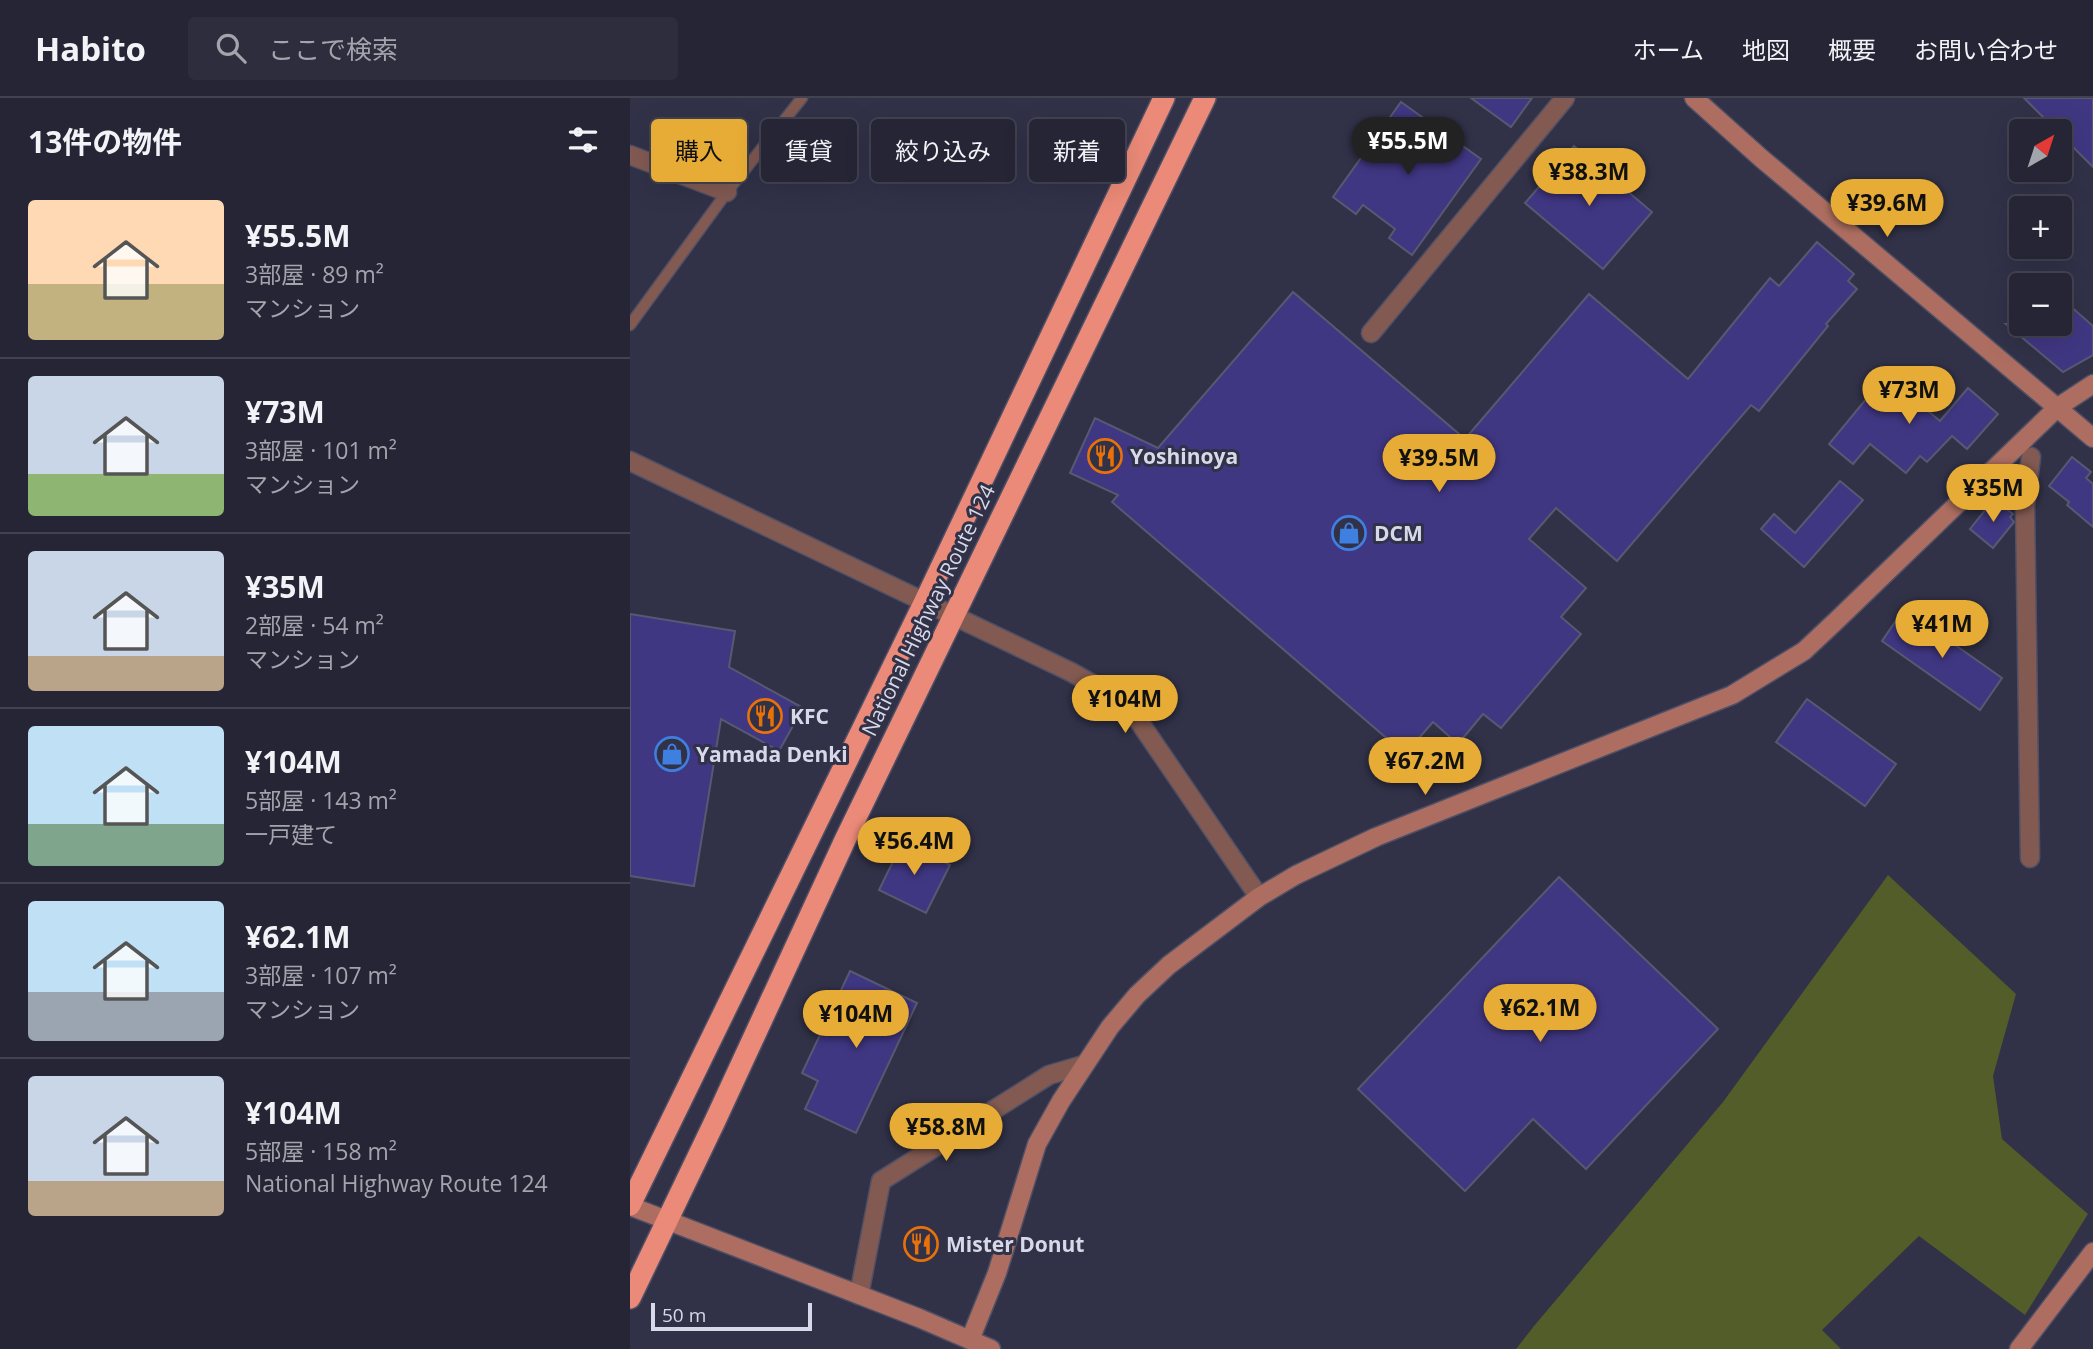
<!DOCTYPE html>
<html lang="ja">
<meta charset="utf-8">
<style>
body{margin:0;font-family:"Open Sans","Noto Sans JP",sans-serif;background:#2d2d3e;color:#f1f3f6;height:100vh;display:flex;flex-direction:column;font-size:26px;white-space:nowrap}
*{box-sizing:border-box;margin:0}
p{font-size:23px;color:#a3a5ad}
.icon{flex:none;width:38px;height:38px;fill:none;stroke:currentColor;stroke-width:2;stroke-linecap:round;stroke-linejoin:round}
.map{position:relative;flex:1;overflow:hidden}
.side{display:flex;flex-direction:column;background:#252536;width:630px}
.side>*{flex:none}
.hud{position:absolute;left:21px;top:21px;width:665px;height:63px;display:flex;gap:14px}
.needle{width:46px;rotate:39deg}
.controls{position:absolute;left:1379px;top:21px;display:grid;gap:14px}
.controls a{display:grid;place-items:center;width:63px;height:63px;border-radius:7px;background:#252536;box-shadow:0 7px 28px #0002,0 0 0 2px #424251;font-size:35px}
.scale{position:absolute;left:21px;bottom:18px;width:161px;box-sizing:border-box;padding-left:7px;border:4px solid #d8d9e8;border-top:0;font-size:19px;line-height:24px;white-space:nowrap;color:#d8d9e8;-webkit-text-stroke:5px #313148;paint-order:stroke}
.price{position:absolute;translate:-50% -60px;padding:0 16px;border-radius:24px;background:#e6ac36;color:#111;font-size:23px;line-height:46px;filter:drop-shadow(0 2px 4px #0008)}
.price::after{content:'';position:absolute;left:50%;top:42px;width:21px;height:16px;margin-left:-10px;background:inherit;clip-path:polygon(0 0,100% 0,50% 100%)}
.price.current{background:#222;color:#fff}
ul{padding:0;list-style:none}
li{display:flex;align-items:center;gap:21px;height:175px;padding:0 28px}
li+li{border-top:2px solid #424251}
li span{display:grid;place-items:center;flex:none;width:196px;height:140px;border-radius:7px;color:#555}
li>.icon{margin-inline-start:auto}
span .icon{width:84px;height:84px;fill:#fffc;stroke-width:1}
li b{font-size:30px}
h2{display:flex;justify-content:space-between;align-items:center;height:84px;padding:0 28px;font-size:30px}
.chip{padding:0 24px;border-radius:7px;background:#252536;box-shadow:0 7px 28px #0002,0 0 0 2px #424251;font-size:24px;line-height:63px}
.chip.current{background:#e6ac36;color:#111}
header{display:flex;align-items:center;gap:42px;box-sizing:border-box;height:98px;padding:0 35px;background:#252536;border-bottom:2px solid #424251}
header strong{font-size:33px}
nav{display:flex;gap:38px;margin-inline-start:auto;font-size:24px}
.search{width:490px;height:63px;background:#2d2d3e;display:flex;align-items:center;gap:18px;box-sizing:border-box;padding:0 24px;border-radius:7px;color:#a3a5ad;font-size:26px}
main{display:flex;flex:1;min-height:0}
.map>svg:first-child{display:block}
</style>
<header>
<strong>Habito</strong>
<div class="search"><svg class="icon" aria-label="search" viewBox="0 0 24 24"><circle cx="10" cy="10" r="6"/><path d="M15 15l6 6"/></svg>ここで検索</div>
<nav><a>ホーム</a><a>地図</a><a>概要</a><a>お問い合わせ</a></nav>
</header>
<main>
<section class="side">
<h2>13件の物件<svg class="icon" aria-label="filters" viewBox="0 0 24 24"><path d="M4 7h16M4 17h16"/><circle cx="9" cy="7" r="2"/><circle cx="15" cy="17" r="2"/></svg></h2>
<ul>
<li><span style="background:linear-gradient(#ffd9b3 60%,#c2b280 0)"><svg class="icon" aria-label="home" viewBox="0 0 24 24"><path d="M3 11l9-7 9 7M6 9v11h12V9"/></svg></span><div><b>¥55.5M</b><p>3部屋 · 89 m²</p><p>マンション</p></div></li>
<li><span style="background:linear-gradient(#c9d6e8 70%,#8fb573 0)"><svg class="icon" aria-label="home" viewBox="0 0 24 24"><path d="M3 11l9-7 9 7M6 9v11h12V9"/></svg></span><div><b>¥73M</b><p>3部屋 · 101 m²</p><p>マンション</p></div></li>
<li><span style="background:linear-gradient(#c9d6e8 75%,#b9a48a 0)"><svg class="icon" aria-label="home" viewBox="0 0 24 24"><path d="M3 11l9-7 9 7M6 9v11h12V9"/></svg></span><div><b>¥35M</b><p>2部屋 · 54 m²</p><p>マンション</p></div></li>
<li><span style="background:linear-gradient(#bfe0f5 70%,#7fa58c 0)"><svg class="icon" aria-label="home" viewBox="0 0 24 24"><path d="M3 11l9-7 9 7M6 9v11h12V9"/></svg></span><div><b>¥104M</b><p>5部屋 · 143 m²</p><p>一戸建て</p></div></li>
<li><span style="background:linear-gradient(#bfe0f5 65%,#9aa5b1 0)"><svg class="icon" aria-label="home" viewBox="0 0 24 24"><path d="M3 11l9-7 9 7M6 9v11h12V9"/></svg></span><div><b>¥62.1M</b><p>3部屋 · 107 m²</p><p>マンション</p></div></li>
<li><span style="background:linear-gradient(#c9d6e8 75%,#b9a48a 0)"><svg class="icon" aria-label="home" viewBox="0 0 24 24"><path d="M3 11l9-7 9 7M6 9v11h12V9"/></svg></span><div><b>¥104M</b><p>5部屋 · 158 m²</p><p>National Highway Route 124</p></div></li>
</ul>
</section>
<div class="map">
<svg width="1463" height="1251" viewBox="0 0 1463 1251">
<rect width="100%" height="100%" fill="#313148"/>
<path fill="#525d29" d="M1258,777l128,119 -23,82 9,63 86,75 -63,101 -106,-79 -97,94 19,19h-325l18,-23 189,-224z"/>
<g fill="#403783" stroke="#585871" stroke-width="2">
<path d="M841,0h61l-21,29z"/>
<path d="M1394,0h69v69l-33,-33v-3h-3z"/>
<path d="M771,4l80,57 -69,96 -23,-17 6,-9 -32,-24 -7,9 -23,-17z"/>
<path d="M944,48l78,66 -49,57 -78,-66z"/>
<path d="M1187,144l37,32 -6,7 9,8 -31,35 2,2 -69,85 -8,-6 -134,156 -61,-53 -27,31 57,49 -25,29 20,17 -80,94 -18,-14 -25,30 -25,-22 -28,32 -293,-252 6,-7 -48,-22 25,-55 63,30 135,-156 172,147 124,-145 99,85 82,-101 9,8z"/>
<path d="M1430,199l33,29v29l-30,17 -57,-48h54z"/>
<path d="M1253,275l57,48 28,-33 30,26 -31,35 -15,-13 -25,26 -7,-6 -14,17 -36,-29 -17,20 -24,-20 38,-46 -2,-2z"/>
<path d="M1442,359l19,15 -5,6 7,6v43l-26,-22 2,-3 -20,-16z"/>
<path d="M1210,383l23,19 -59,67 -43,-38 13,-15 21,19z"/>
<path d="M1364,401l19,15 -3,3 4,5 -21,26 -23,-19z"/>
<path d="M1274,511l98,69 -22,32 -98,-69z"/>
<path d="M0,516l105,17 -6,36 74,41 -24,43 -58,-32 -27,167 -64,-10z"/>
<path d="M1177,601l89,65 -31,42 -89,-64z"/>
<path d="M273,743l47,24 -24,48 -47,-23z"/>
<path d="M929,779l159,152 -132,140 -53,-50 -68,72 -107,-102z"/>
<path d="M220,873l67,32 -61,130 -51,-24 13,-28 -16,-8z"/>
</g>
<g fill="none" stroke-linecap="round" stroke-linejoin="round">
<g stroke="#4f4f65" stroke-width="13">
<path id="lane" d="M0,227l97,-133 75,-94"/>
</g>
<g stroke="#4f4f65" stroke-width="21">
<g id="street">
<path d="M0,57l97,37"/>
<path d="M741,235l194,-235"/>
<path d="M0,363l441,211 41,23 24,22 123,180"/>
<path d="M1400,760l-5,-352 6,-49"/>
<path d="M229,1197l22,-114 168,-106 34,-10"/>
</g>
</g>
<g stroke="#4f4f65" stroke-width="21">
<g id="secondary">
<path d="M1064,0l67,60 332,280"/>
<path d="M0,1108l289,112 72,31"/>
<path d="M340,1242l27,-67 40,-129 24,-43 49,-74 27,-32 32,-30 90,-68 37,-22 80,-38 356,-142 72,-44 33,-31 221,-213 35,-23"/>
<path d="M1389,1251l74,-97"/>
</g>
</g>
<g stroke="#4f4f65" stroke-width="24">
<g id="highway">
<path d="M0,1107l294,-602 240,-505"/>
<path d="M0,1200l85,-177 130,-281 360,-742"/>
</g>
</g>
<use href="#lane" stroke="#825a52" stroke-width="10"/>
<use href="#street" stroke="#825a52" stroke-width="18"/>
<use href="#secondary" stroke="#ad6e61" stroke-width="18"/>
<use href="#highway" stroke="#eb8a78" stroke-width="21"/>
</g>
<defs>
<g id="restaurant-ring" transform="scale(1.75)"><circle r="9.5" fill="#313148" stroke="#e8710a" stroke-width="1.5"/><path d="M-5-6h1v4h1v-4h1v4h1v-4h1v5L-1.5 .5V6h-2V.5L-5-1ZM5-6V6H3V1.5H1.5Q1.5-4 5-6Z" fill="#e8710a"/></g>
<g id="shop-ring" transform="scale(1.75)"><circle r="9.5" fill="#313148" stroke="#3f7fe0" stroke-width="1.5"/><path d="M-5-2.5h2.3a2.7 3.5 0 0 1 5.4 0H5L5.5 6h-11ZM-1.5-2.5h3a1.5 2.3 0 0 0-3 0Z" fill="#3f7fe0"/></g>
</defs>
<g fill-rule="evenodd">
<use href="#restaurant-ring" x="475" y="358"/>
<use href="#shop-ring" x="719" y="435"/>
<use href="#restaurant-ring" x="135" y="618"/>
<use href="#shop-ring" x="42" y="656"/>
<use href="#restaurant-ring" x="291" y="1146"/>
</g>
<g text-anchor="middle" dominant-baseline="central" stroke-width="6" stroke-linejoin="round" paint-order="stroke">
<g font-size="21" font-weight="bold" fill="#d8d9e8" stroke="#313148" text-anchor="start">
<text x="500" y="358">Yoshinoya</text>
<text x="744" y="435">DCM</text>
<text x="160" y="618">KFC</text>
<text x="66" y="656">Yamada Denki</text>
<text x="316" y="1146">Mister Donut</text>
</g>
<g font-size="21" fill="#d8d9e8" stroke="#313148">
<text transform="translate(298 512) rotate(-64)">National Highway Route 124</text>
</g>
</g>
</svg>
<div class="controls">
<a><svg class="needle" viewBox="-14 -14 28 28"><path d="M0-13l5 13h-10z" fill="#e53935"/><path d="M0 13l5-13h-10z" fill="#a3a5ad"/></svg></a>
<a>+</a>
<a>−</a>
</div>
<div class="scale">50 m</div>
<b class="price current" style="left:778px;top:79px">¥55.5M</b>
<b class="price" style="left:959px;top:110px">¥38.3M</b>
<b class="price" style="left:1257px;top:141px">¥39.6M</b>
<b class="price" style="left:1279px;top:328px">¥73M</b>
<b class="price" style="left:809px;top:396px">¥39.5M</b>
<b class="price" style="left:1363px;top:426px">¥35M</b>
<b class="price" style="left:1312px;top:562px">¥41M</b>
<b class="price" style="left:495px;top:637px">¥104M</b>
<b class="price" style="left:795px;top:699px">¥67.2M</b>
<b class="price" style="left:284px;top:779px">¥56.4M</b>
<b class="price" style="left:910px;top:946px">¥62.1M</b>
<b class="price" style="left:226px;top:952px">¥104M</b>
<b class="price" style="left:316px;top:1065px">¥58.8M</b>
<div class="hud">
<a class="chip current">購入</a>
<a class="chip">賃貸</a>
<a class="chip">絞り込み</a>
<a class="chip">新着</a>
</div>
</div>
</main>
